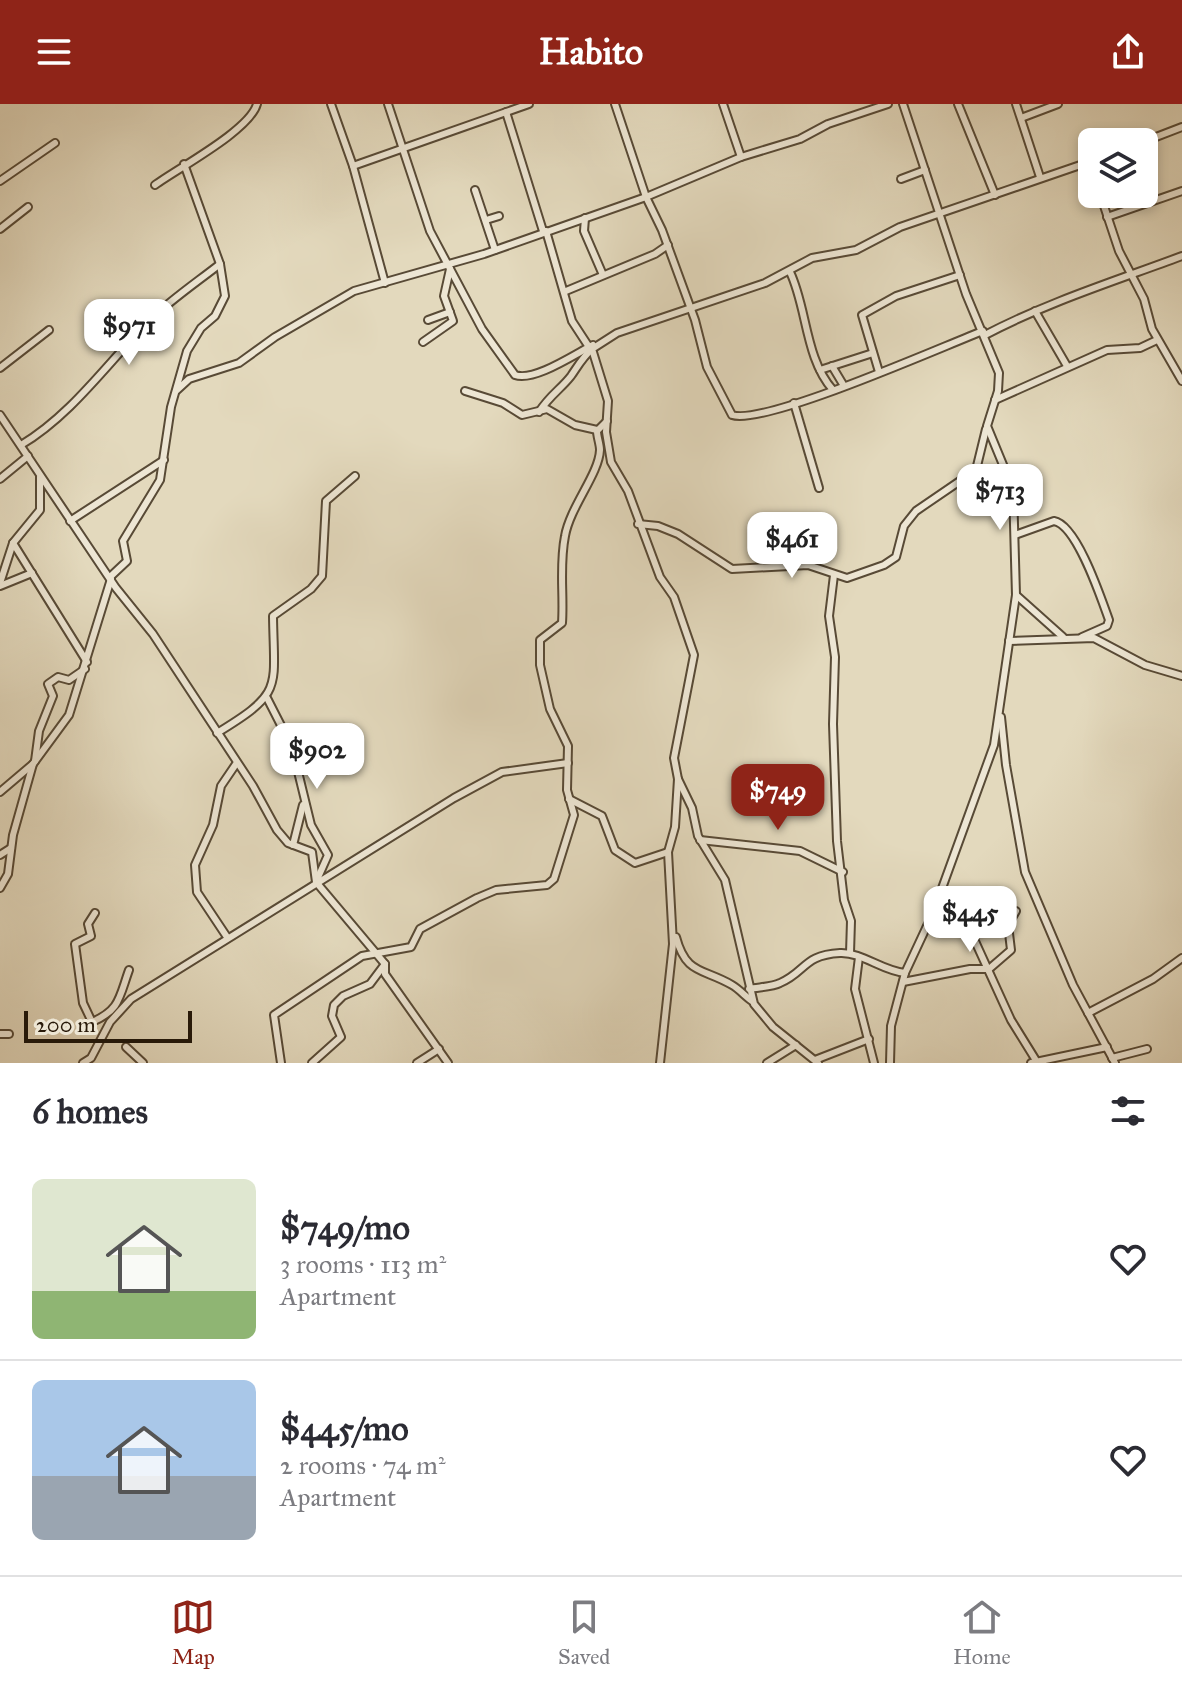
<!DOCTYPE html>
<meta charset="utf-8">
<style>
body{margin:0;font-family:"IM FELL Great Primer",serif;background:#f2f2f3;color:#2b2b33;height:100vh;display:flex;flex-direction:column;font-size:30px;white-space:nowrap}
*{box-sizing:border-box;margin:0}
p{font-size:26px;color:#7c7c81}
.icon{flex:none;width:44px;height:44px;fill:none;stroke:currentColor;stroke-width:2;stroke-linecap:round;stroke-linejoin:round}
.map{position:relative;height:959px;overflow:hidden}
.panel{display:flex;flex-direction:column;background:#fff;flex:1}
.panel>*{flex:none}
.buttons{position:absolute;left:1078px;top:24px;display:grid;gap:16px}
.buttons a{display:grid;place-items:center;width:80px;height:80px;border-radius:12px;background:#fff;box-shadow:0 4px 12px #0003;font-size:40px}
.scale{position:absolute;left:24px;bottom:20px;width:168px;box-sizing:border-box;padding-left:8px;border:4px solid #291a09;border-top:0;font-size:22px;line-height:28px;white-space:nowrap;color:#291a09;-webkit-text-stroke:6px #ede6d4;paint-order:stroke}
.price{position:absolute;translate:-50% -68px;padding:0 18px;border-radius:16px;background:#fff;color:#222;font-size:26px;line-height:52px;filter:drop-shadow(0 2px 4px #0008)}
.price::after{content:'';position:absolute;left:50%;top:48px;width:24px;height:18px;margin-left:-12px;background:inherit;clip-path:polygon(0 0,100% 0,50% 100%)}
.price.selected{background:#8f2418;color:#fff}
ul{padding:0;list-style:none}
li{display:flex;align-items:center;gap:24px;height:200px;padding:0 32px}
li+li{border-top:2px solid #e1e1e2}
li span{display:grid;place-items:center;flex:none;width:224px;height:160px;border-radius:12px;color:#555}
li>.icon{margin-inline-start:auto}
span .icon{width:96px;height:96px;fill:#fffc;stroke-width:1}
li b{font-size:34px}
h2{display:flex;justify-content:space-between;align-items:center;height:96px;padding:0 32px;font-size:34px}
header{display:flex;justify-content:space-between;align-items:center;height:104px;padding:0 32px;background:#8f2418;color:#fff;font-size:36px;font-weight:800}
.dock{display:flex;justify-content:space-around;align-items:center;height:112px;border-top:2px solid #e1e1e2;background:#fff;font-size:22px;color:#7c7c81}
.dock a{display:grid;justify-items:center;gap:4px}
.dock .selected{color:#8f2418}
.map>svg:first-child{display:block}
</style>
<header><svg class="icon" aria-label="menu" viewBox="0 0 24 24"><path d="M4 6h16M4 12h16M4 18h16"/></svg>Habito<svg class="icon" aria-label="share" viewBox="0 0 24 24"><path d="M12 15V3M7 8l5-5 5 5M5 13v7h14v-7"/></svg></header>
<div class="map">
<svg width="1182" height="959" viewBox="0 0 1182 959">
<rect width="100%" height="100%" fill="#e3d9bd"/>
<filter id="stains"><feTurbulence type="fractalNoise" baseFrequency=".0025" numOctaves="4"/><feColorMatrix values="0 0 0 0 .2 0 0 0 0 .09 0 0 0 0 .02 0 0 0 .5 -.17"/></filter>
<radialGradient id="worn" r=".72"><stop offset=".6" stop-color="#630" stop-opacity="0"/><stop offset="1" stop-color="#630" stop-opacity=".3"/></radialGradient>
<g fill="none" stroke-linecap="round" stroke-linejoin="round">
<g stroke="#584a36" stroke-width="10">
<g id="street">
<path d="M331,0l22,62 32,117"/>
<path d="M388,0l42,127 52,98 33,46c19,7 60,-21 78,-30"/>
<path d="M615,0l31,93 16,33 33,90 12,47 25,48c32,11 209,-68 251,-84"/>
<path d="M723,0l18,53"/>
<path d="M958,0l37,91"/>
<path d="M1016,0l24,73"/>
<path d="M506,8l37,119"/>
<path d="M1021,14l37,-14"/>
<path d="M1143,38l39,-15"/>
<path d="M353,62l176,-62"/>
<path d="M901,75l24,-9"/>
<path d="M0,77l55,-38"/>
<path d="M155,81c25,-18 95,-55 102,-81"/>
<path d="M475,86l20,60"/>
<path d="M1100,90l19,57 25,48 8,30 30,52"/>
<path d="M1107,113l75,-26"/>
<path d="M585,114l-1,13 19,44"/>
<path d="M486,116l13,-4"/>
<path d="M0,125l28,-22"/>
<path d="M546,127l26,90 17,26"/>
<path d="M790,168c17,35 15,87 43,118"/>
<path d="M566,187l89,-37 13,-9"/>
<path d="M1035,207l32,55"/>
<path d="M428,216l22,-8"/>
<path d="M985,231c63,-33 130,-54 197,-79"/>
<path d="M423,238l30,-21 -9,-25 6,-27"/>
<path d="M832,262l12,20"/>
<path d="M0,264l49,-38"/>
<path d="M820,266l53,-17"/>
<path d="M879,268l-17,-57 34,-19 64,-21"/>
<path d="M177,286l12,-11 50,-16 36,-26 79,-46 130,-37 162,-57 95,-40 59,-18 28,-15 60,-20"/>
<path d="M465,287l38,12 19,12 25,-6 28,16 22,5"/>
<path d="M995,296l112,-50 33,-2 17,-8"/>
<path d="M794,299l25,85"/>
<path d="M539,308c11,-17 22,-23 32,-36 7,-10 11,-18 21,-27"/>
<path d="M0,311l116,173 37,46 100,152 24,44 11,13 24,9 4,30 69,82v10l63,89"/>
<path d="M21,341c51,-30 88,-84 130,-126 21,-20 46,-37 69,-55"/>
<path d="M0,375l28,-23"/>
<path d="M70,417l94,-61"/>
<path d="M638,420l20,2 20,8 54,35 76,-4 39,13 37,-13 12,-8 8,-31 12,-15 60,-41 10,-41"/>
<path d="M1015,431l39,-14c23,4 47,77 55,99l-2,6 -25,11"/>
<path d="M13,439l74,119"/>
<path d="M834,471l-5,41 6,41 -2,67 4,117 7,59 7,21 -1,32"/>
<path d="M110,473l17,-16 -4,-20 37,-61 11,-73 16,-56 14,-23 14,-12 10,-20 -5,-32 -36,-100"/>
<path d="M0,479l13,-40 27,-33v-33"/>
<path d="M0,482l32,-13"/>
<path d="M1016,491l47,42"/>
<path d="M1009,537l85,-3 51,27 37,11"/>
<path d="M267,594l25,49 19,78 17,30 -12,27"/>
<path d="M1001,613l5,48 19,107 48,113 42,78"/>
<path d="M217,629c67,-41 57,-43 56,-117l38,-27 11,-13 4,-75 29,-25"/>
<path d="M35,657l4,-30 14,-35 -5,-12 10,-7 11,3 16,-11"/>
<path d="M678,675l14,29 6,28 27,44 29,124 19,23 45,36"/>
<path d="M0,688l33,-28"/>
<path d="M569,695l33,17 13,34 20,13 33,-11"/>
<path d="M700,736l100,11 43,21"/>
<path d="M293,741l10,-40"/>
<path d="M0,751l11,-7"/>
<path d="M0,784l8,-14 5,-39 20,-71 36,-49 42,-136"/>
<path d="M95,809l-7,11 3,12 -16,8 8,59 9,19c28,-12 27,-24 37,-52"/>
<path d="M1003,810l-29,6 -5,8 42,92 26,42"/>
<path d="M227,833l-30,-45 -2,-27 18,-40 8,-39 15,-22"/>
<path d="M676,833c10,38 27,31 56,48 7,4 13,11 20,16"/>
<path d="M859,853l-4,32 19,74"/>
<path d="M903,878l67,-13h19l22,-19 -3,-25 8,-14"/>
<path d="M749,885c10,-2 23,-2 31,-6 26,-11 23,-28 60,-30 22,-1 42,18 65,20"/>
<path d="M1088,909l65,-34 29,-21"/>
<path d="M0,930h9"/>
<path d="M126,943l17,16"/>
<path d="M1112,954l35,-9"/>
<path d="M815,956l54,-21"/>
<path d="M83,959l8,-5 19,-36 21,-23 323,-201 48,-26 66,-9"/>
<path d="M281,959l-7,-48 88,-59 49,-9 9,-18 57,-31 19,-8 51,-5 7,-6 20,-64 -7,-25 1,-44 -18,-37 -10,-44v-25l22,-17c2,-29 -3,-57 3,-87 5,-29 34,-62 35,-86 0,-6 -3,-13 -3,-19l10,-10"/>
<path d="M312,959l29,-26 -9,-21 2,-11 9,-9 27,-12 15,-20"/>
<path d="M417,959l22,-14"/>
<path d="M660,959l13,-119 -5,-92 7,-25 3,-48 -4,-21 20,-103 -20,-58 -14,-20 -32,-86 -17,-29 -5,-30 2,-31 -16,-52 25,-16 148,-50 47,-25 44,-8 44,-23 192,-66"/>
<path d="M767,959l29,-18"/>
<path d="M890,959l1,-37 14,-53 28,-60 61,-168 22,-150 -3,-106 -26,-63 11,-35 1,-18 -33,-79 -63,-190"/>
<path d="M1031,959l76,-16"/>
</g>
</g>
<use href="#street" stroke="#ede6d4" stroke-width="6"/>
</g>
<rect width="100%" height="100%" filter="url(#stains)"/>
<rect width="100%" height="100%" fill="url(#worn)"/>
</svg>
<div class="buttons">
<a><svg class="icon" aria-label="layers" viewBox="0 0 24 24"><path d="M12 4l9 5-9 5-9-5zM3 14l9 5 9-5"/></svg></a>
</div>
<div class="scale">200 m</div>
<b class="price" style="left:129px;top:263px">$971</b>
<b class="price" style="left:1000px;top:428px">$713</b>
<b class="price" style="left:792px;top:476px">$461</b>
<b class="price" style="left:317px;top:687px">$902</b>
<b class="price selected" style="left:778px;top:728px">$749</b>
<b class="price" style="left:970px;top:850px">$445</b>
</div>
<section class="panel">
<h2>6 homes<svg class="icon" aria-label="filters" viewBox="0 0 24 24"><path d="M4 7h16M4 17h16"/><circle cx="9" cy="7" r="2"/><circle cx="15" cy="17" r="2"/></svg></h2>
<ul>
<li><span style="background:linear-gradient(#dfe7d0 70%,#8fb573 0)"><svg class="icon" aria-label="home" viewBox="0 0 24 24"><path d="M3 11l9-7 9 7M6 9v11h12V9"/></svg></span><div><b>$749/mo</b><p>3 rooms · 113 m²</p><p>Apartment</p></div><svg class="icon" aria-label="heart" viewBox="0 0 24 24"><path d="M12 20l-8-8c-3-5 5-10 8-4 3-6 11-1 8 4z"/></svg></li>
<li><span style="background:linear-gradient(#a9c7e8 60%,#9aa5b1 0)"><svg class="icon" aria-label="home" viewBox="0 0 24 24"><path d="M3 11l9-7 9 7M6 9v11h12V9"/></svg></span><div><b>$445/mo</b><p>2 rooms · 74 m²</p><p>Apartment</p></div><svg class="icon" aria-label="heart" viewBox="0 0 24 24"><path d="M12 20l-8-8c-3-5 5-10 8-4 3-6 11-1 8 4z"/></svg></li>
</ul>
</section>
<nav class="dock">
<a class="selected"><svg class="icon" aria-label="map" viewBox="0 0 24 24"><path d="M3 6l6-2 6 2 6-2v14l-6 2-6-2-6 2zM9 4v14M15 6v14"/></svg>Map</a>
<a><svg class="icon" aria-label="saved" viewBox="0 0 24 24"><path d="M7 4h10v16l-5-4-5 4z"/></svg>Saved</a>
<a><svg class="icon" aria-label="home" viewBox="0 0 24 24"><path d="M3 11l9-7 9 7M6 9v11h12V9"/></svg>Home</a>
</nav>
